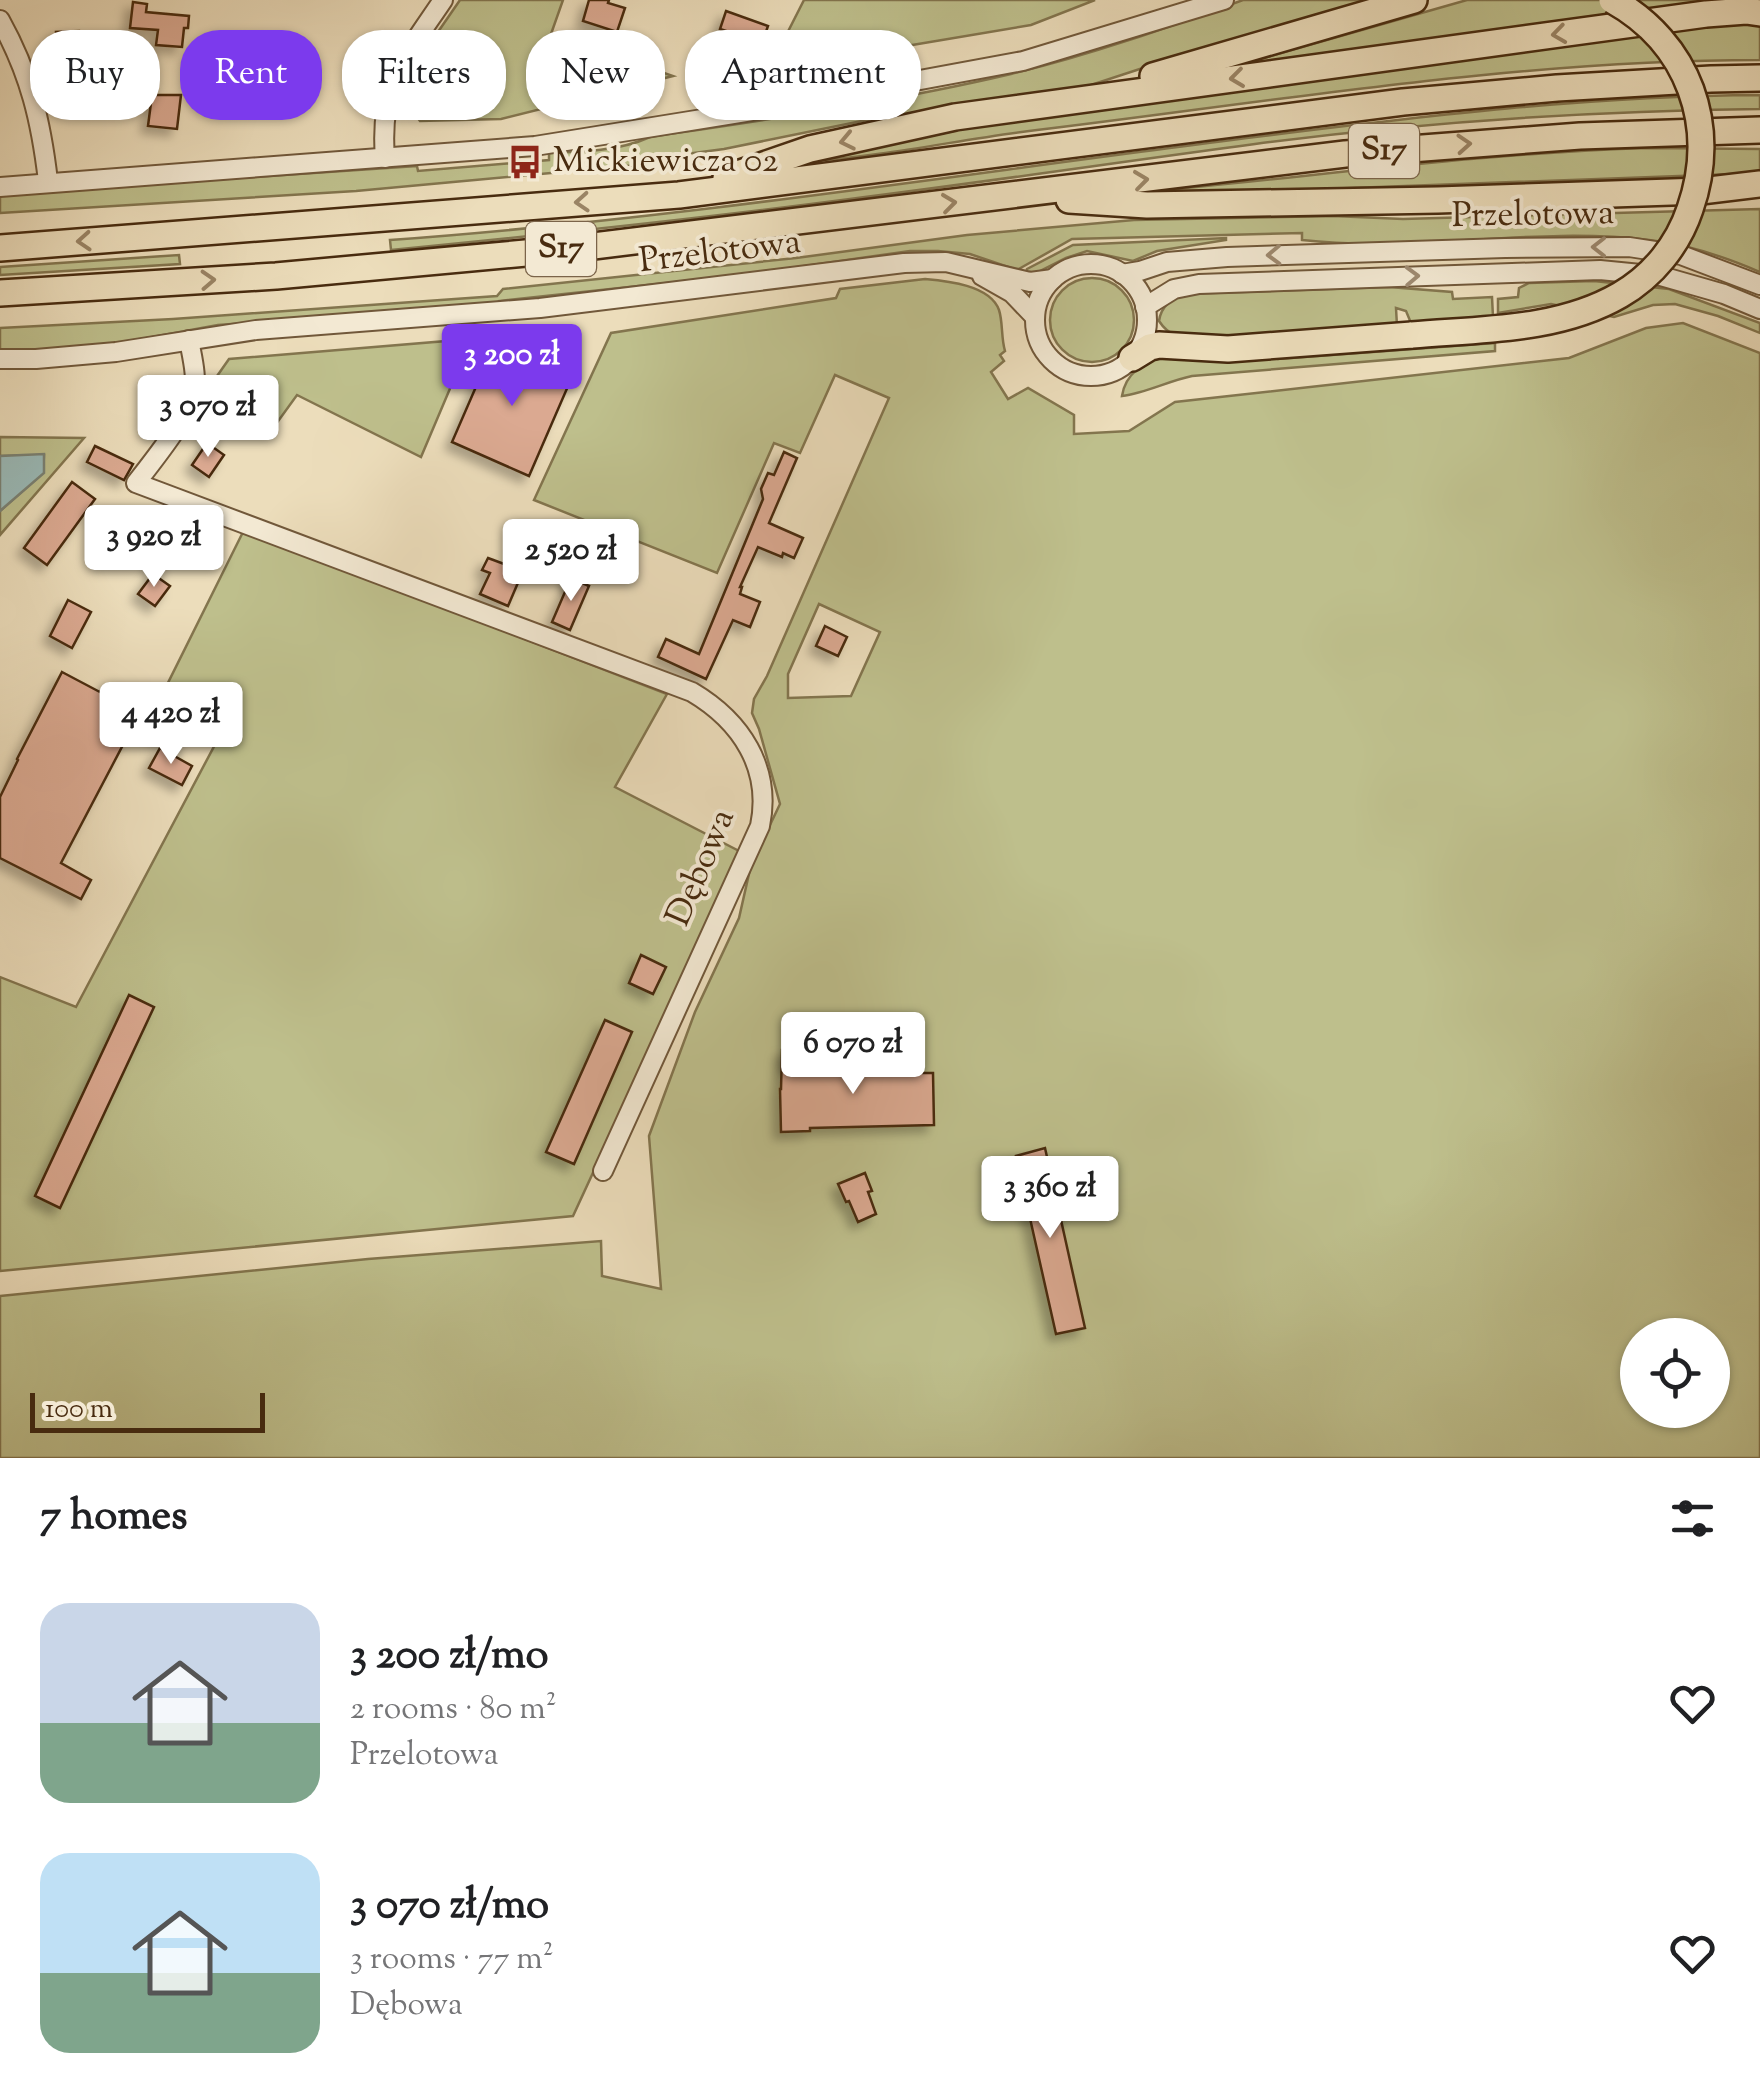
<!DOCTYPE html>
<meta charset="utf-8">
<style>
body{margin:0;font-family:"Sorts Mill Goudy",serif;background:#f6f6f6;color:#202124;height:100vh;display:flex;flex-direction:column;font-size:38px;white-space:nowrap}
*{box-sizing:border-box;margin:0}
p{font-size:32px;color:#757577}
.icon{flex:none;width:55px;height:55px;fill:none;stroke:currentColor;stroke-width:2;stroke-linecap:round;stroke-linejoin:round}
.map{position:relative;height:1458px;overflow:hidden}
.sheet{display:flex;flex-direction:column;background:#fff;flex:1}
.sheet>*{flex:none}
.guide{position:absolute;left:30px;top:30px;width:1000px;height:90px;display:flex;gap:20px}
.controls{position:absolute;left:1620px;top:1318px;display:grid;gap:20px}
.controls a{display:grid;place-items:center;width:110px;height:110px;border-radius:50%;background:#fff;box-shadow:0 2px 8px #0004;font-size:50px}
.scale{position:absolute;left:30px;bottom:25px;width:235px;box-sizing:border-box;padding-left:10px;border:5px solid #482b0f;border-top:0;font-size:28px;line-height:35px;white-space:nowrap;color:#482b0f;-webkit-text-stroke:8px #f3e9d3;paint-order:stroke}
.price{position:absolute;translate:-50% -85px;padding:0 22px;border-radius:10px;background:#fff;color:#222;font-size:32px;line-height:65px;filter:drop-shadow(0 2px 5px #0008)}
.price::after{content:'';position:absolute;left:50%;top:60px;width:30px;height:22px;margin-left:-15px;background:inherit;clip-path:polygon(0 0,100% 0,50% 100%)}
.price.current{background:#7c3aed;color:#fff}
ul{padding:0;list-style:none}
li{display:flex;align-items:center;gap:30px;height:250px;padding:0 40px}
li span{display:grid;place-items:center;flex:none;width:280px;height:200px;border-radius:30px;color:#555}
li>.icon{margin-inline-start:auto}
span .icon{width:120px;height:120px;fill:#fffc;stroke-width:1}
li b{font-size:42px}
h2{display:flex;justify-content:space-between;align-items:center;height:120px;padding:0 40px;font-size:42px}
.pill{padding:0 35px;border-radius:40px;background:#fff;box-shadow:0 2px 8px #0004;font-size:35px;line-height:90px}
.pill.current{background:#7c3aed;color:#fff}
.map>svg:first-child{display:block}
</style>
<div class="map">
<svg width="1760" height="1458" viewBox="0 0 1760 1458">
<defs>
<filter id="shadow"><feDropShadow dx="-7" dy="7" stdDeviation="5" flood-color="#0004"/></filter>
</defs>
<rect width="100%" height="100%" fill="#ecddbb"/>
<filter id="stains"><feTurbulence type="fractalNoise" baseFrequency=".002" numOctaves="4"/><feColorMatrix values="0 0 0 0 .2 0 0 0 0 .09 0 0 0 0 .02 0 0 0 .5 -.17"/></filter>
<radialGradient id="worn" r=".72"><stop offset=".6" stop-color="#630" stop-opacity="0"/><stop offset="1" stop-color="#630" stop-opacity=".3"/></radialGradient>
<g fill="#bebf8c" stroke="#83754e" stroke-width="2.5" fill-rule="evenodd">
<path d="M460,0h103l-12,34 122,42 -172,43 -81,2 -11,-15 11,-48z"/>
<path d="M804,0h291l-64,25 -262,44z"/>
<path d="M1243,0h120l1,4 -160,44 -113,37 -211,37 -3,-4 -153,31 -68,9 -19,7 -281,26 -356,22v-18l45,-4 372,-25 1,5 131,-11v-7c34,-1 70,-2 101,-16 121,-18 242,-35 361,-63 79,-19 156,-46 232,-74z"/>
<path d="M1467,0h293v3l-542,68z"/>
<path d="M1708,23h52v37c-243,0 -483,41 -723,70 -75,9 -150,26 -225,31l179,-38z"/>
<path d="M1760,95v14c-169,2 -338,13 -505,35 -135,18 -270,38 -405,55 -153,20 -306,36 -459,51l-1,-10c290,-21 577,-67 865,-103 168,-21 336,-41 505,-42z"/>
<path d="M1648,148l112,1v24l-574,21 -42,-2c168,-15 335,-39 504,-44z"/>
<path d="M1760,209v63c-35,-15 -73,-28 -111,-32 -115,-14 -232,13 -347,0v-7l-230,6 -55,31 -47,-16 -32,-3h-28l-169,24 -242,26v3l-281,21 -115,21 -103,6v-24l173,-9 324,-23 6,-7 293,-31 171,-23 167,-15 199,-4 70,3z"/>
<path d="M1226,238v2l-69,11 -24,10 -46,-10 -21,7 -28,14 -12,1 1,-4 46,-24z"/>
<path d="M179,255l1,9 -180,11v-8z"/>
<circle cx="1092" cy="320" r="42"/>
<path d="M925,279c22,2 65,6 74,31 4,12 2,28 6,41l-5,4 4,6 -13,11 17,27 20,-11 46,27v19l55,-3 46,-29 394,-44 77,-30 37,-5 77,30v1105h-1760v-162l368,-37 233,-18 1,35 59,13 -12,-153 46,-124 44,-94 12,-53 29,-61 -21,-75 -7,-16 2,-14 13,-23 122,-278 -54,-23 -35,78 -26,-10 -57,130 -183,-73 77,-167 225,-35 4,-9zM819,604l61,28 -29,64 -63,2v-24zM1638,1335h74v75h-74z"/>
<path d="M1594,281l75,8 91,34v10l-42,-17 -43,-12 -22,1 -39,12 -63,-13 -53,9v-14l20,-2 1,-9 10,-5z"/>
<path d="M1389,287l63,5 1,7 39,-2 1,20 -82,6 -5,-12 -10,-3 1,18 -195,14c-19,-2 -32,-2 -43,-19 2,-15 12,-21 24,-27z"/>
<path d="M471,339l-50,118 -124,-62 -26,36 -68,-35 26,-37z"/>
<path d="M1495,343v8l-303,25c-24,5 -46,17 -70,20 3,-21 23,-38 44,-38l1,-3 109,1 2,3z"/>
<path d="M0,437l84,1 -84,97v-24l43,-38 1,-18 -44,1z"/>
<path d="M244,530l423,164 -52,93 126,65 -168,364 -573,55v-294l76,30 143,-270 -64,-28z"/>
</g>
<path fill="#9abab8" stroke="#798174" stroke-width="2.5" d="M44,454v19l-44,38v-55z"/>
<g fill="#dba991" stroke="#482b0f" stroke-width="2.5" filter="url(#shadow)">
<path d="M589,0h20l-1,3 17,5 -8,24 -34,-11z"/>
<path d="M133,2l14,2 -1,8 43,4 -1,12h-4l-2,19 -26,-2 2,-15 -28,-2z"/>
<path d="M726,11l42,15 -6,17 -42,-14z"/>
<path d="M79,31l1,11h6l1,17 -20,1 -1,-7h-9l-1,-21z"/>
<path d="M217,64l32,6 -1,4 6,6 -7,4 -1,4 -21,-2v-4l-11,-2z"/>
<path d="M152,95h29l-4,34 -29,-3z"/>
<path d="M495,343l77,34 -43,99 -77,-34z"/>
<path d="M207,443l17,12 -15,22 -17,-12z"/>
<path d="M95,446l38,18 -9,16 -37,-18z"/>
<path d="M784,452l13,6 -28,65 34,15 -9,20 -11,-5 -1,4 -24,-10 -18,40h2l-2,7 20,8 -10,25 -17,-7 -27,59 -48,-22 8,-18 33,15 64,-155 -2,-10 7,-16 6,2z"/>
<path d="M72,482l23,17 -48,66 -23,-17z"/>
<path d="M593,537l23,9 -8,20 -23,-9z"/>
<path d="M488,558l35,13 -15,35 -28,-12 10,-21 -8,-3z"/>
<path d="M153,574l17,12 -15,20 -17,-12z"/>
<path d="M571,578l18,8 -19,44 -18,-8z"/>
<path d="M68,600l23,12 -19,36 -22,-12z"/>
<path d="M825,626l22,11 -9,19 -22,-10z"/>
<path d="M62,672l106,56 -5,11 -29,-15 -73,139 30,17 -10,19 -81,-41v-61l18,-37 -1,-1z"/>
<path d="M160,748l32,18 -10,19 -33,-17z"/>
<path d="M641,955l25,12 -13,27 -24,-11z"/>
<path d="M129,995l25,12 -94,201 -25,-12z"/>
<path d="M605,1020l27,12 -58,132 -28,-12z"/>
<path d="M799,1049l1,10h3v13l119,-3v4h11l1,52 -124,3v3l-29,1 -1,-43h1l1,-39z"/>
<path d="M1045,1148l40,180 -29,6 -40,-178z"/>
<path d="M865,1173l7,18 -4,1 8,22 -18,8 -9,-21 -3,1 -8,-18z"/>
</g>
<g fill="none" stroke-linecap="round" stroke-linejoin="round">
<g stroke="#71583a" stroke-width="22">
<g id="minor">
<path d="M0,20c30,54 41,101 48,161"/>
<path d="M385,158c-6,-74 19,-100 58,-158"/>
<path d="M0,187l535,-41 223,-36 265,-49 201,-61"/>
<circle cx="1091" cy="320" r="56"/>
<path d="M1122,274l18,-3 27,-9 60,-5 278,-9 124,-1 52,8 79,30"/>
<path d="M982,276l30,17 23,24"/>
<path d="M1145,307l29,-18 25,-5 401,-14 61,6 63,18 36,15"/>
<path d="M189,340c3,17 9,38 4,56 -7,24 -40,65 -57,87l556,209c49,29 80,76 68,134l-157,345"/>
<path d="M0,359h36l80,-7 140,-22 284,-22 364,-45 42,-1 84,20 23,-3"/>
</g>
</g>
<g stroke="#482b0f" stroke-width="30">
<g id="highway">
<path d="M1153,76l261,-76"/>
<path d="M726,178l84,-29 145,-32 751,-103 40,-3 14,2"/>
<path d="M1069,200l78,5 291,-5 263,-9 59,-7"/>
<path d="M0,248l679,-53 724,-93 154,-14 154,-9 49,-1"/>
<path d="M0,293l276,-17 293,-27 776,-95 235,-18 180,-6"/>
<path d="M1132,358l18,-11 9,-2 69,4 184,-14"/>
</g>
</g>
<use href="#minor" stroke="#f3e9d3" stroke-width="18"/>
<use href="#highway" stroke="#ecddbb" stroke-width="25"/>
<g stroke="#482b0f" stroke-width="30" stroke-linecap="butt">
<path id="highway-bridge" d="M1412,335c69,-6 146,-4 208,-40 33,-19 58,-50 70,-86 29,-83 -1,-166 -78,-209"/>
</g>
<use href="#highway-bridge" stroke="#ecddbb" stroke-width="25"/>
</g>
<defs><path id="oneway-chevron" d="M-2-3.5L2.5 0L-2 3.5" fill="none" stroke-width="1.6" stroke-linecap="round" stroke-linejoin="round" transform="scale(2.5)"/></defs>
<g stroke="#9a8465">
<use href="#oneway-chevron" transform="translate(1559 34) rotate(172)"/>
<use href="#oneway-chevron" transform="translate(1237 78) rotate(173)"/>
<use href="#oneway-chevron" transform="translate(847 141) rotate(168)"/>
<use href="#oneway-chevron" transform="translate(1464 144) rotate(-4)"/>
<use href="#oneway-chevron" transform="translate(1141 180) rotate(-7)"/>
<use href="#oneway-chevron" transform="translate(582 202) rotate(176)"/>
<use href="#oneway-chevron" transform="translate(949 203) rotate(-7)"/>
<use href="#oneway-chevron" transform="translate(84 241) rotate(176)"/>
<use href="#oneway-chevron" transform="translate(208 280) rotate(-3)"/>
</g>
<g stroke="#9e8a71">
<use href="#oneway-chevron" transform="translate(1599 247) rotate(180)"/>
<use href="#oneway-chevron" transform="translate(1274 255) rotate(178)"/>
<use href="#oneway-chevron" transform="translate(1412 276) rotate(-2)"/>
</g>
<defs>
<g id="bus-bare" transform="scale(2.7)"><path d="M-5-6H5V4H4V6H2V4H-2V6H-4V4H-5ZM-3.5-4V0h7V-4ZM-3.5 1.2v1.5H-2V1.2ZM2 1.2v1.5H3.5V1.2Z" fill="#8f2418" stroke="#f3e9d3" stroke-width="2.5" paint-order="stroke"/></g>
</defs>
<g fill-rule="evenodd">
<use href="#bus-bare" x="525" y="162"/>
</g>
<g text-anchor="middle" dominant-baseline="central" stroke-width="8" stroke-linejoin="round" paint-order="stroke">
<g fill="#f3e9d3" stroke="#7b644a" stroke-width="2.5">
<rect x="1349" y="124" width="70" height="54" rx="8"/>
<rect x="526" y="222" width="70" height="54" rx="8"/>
</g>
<g font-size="32" font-weight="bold" fill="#482b0f">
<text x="1384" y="151">S17</text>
<text x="561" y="249">S17</text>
</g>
<g font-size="35" fill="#482b0f" stroke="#f3e9d3" text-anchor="start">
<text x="553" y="162">Mickiewicza 02</text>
</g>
<g font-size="35" fill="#482b0f" stroke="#f3e9d3">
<text transform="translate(1533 216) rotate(-1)">Przelotowa</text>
<text transform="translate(720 253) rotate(-7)">Przelotowa</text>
<text transform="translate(702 868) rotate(-67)">Dębowa</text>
</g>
</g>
<rect width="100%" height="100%" filter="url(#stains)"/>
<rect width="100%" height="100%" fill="url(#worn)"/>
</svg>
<div class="controls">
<a><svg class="icon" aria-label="locate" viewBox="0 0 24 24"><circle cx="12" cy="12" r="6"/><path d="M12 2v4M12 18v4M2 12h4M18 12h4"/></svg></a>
</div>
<div class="scale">100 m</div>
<b class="price current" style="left:512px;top:409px">3 200 zł</b>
<b class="price" style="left:208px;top:460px">3 070 zł</b>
<b class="price" style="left:154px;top:590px">3 920 zł</b>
<b class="price" style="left:571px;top:604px">2 520 zł</b>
<b class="price" style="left:171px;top:767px">4 420 zł</b>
<b class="price" style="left:853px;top:1097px">6 070 zł</b>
<b class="price" style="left:1050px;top:1241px">3 360 zł</b>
<div class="guide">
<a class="pill">Buy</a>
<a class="pill current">Rent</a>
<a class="pill">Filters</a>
<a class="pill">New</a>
<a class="pill">Apartment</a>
</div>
</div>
<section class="sheet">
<h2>7 homes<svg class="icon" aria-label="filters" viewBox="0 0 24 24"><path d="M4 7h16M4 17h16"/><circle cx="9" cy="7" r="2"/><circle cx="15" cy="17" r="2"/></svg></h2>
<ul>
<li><span style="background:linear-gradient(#c9d6e8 60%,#7fa58c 0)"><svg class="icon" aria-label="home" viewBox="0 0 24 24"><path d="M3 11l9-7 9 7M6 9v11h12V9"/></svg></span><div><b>3 200 zł/mo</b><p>2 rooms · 80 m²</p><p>Przelotowa</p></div><svg class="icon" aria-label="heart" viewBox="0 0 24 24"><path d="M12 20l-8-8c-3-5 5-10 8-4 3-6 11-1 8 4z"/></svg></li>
<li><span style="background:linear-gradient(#bfe0f5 60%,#7fa58c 0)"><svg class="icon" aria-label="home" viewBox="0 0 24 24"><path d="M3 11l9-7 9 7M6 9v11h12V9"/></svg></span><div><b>3 070 zł/mo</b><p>3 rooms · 77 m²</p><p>Dębowa</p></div><svg class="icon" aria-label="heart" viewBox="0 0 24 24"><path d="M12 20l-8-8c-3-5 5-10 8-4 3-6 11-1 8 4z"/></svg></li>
</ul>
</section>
